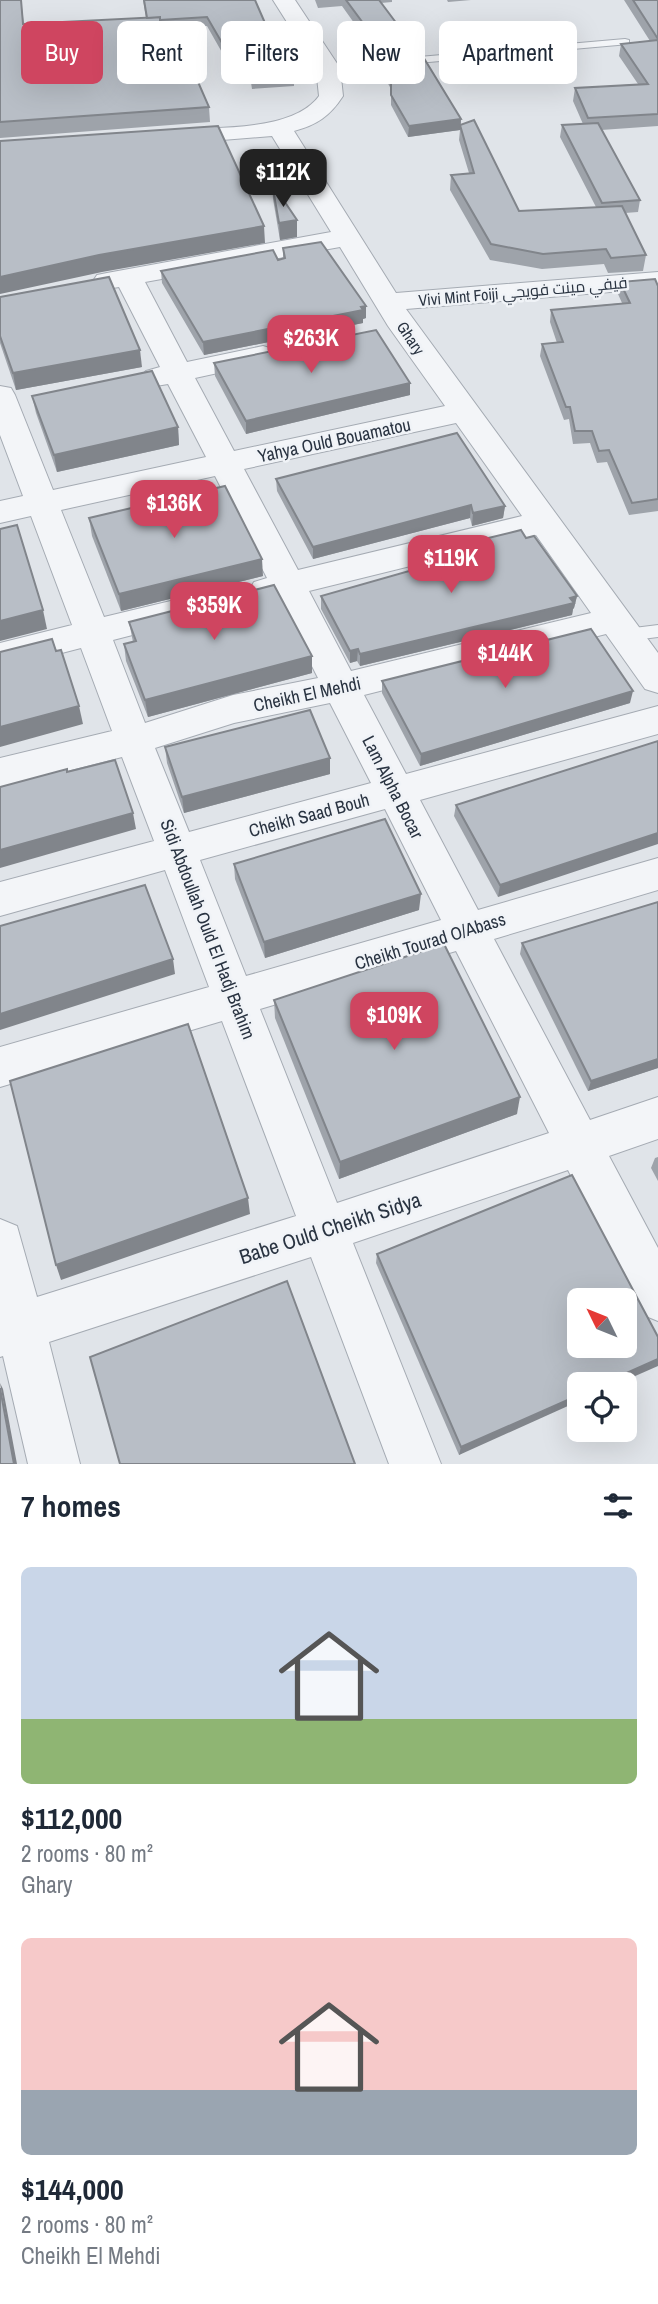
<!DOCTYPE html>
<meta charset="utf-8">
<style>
body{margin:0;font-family:"Archivo Narrow",Cairo,sans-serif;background:#f6f6f7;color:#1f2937;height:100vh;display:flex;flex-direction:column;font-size:26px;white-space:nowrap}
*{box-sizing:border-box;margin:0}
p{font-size:23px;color:#747a83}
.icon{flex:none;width:38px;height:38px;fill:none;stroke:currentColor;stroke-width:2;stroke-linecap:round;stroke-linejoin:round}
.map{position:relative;height:1464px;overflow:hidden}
.details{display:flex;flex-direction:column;background:#fff;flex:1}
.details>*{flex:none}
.banner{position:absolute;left:21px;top:21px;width:616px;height:63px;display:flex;gap:14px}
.needle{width:46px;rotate:313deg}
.buttons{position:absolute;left:567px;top:1288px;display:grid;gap:14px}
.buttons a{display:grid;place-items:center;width:70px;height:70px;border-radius:10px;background:#fff;box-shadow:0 7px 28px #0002;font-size:35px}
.price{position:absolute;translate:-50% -60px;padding:0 16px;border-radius:14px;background:#cf4560;color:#fff;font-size:23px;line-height:46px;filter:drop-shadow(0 2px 4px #0008)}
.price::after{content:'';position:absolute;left:50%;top:42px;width:21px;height:16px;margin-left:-10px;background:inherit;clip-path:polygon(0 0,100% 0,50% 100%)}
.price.on{background:#222;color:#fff}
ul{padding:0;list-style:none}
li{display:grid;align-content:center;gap:14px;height:371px;padding:0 21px}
li span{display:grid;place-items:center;height:217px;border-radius:10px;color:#555}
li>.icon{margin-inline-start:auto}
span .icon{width:126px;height:126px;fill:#fffc;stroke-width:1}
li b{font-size:30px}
h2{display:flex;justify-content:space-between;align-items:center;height:84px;padding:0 21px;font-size:30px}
.chip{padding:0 24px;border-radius:10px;background:#fff;box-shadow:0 7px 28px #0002;font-size:24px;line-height:63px}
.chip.on{background:#cf4560;color:#fff}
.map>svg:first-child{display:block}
</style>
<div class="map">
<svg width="658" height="1464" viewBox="0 0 658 1464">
<rect width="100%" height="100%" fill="#e0e4e9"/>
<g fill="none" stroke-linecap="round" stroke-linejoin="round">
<g stroke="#a5abb3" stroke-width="2">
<g id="lane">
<path d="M625,39l4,1v4l-301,27 -6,-3 6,-3z"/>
<path d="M658,625v12l-32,4 -8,-6 8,-6z"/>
</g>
</g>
<g stroke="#a5abb3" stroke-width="2">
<path id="street" d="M273,0h22l45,68 3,28c-13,20 -26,29 -49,35l102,162 262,-21v16l-252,21 252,344v40l-13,-4 -39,-55 -242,61 42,79 252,-68v28l-238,66 58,110 180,-52v32l-164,49 96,181 68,-23v42l-49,17 49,92v73l-17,-7 -73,-144 -215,73 88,221h-52l-78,-207 -262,85 31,122h-52l-25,-108 -3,1v-138l17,7 20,71 259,-81 -74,-195 -222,66v-40l209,-60 -44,-117 -165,46v-34l154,-41 -32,-84 -122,31v-30l112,-27 -31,-83 -81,21v-26l72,-18 -41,-109 -31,7v-22l23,-5 -23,-61v-49l11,2 4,7 38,95 153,-33 -38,-73 -12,2 -10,-3 -5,-6 5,-6 14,-4 -41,-80 -12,2 -10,-2 -4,-6 4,-6 10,-2 224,-41 -59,-96 -99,8 -9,-2 -3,-5 3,-5 9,-2c41,-3 120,2 146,-34l-3,-28zM340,247l48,79 57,80 -211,45 -39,-73 78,-17 5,-6 -5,-6 -10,-3 -76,16 -42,-80zM456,423l66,93 -224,54 -54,-101zM215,476l52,102 -13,4 -5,8 5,8 12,4 12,-3 40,79 -85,17 -88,28 -32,-83 78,-20 5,-9 -5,-9 -12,-3 -75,18 -43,-107zM536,535l55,78 -240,58 -42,-80zM330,703l41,80 -182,49 -34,-84 79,-25zM385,809l56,111 -195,56 -46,-116zM456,951l93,182 -212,70 -77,-194z"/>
</g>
<use href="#lane" fill="#f3f5f8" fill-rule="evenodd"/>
<use href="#street" fill="#f3f5f8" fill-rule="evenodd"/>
</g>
<g fill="#9ea3aa">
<path d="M0,0h21l3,24 122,-6 -3,-18h112l10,23 29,54v9l-42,3 -2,-13 -14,1 -29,-51 -46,3 6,40 42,38 1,15 -210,16z"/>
<path d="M315,0h77v2l-11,1 31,41 -1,11 -32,3 -37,-52 -24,2z"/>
<path d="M447,0h24l-23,2z"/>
<path d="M624,0h34v126l-57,4 39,70 -2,12 -13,1 21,42 -3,16 -35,2 -4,-9 -62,5 -52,-9 -40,-70 1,-15 18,-2 -10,-33 1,-10 -52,7 -17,-32v-16l-11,-20v-10l81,60v6l58,86 77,-4 -36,-70 2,-12 21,-1 -10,-23 2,-13 63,-4 -19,-28 2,-12 29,-3z"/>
<path d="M272,183l25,37v17l-17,3 -7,-41z"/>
<path d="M283,248l83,70 -3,1v4l-159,32 -42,-72 -1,-12 117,-11 5,-2z"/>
<path d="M620,282l38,4v225l-29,4 -22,-53 -10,1 -7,-20 -17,1 -4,-25 -5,1 -24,-64 2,-12 15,-1 -7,-21 1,-12 71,-7 -4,-9z"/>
<path d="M0,297l142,70 -126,23 -16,-47z"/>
<path d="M214,363l196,20v12l-164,39 -31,-58z"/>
<path d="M32,396l146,31 1,18 -122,27 -21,-59z"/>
<path d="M276,479l229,27 -2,12 -31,8 -2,-8 -157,41 -36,-68z"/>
<path d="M89,518l174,58 -142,35 -29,-75z"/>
<path d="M526,538l51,58 -3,12 -1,1 -1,6 -212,51 -3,-5 -7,2 -29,-54v-13l158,-45 1,-11z"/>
<path d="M129,622l183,51 -164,44 -22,-56 -2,-17 9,-2z"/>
<path d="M382,681l248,22 -210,63 -38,-73z"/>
<path d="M658,741l-160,156 -44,-81 2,-11z"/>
<path d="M165,747l165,27 -146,39 -17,-50z"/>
<path d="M234,864l185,46 -154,48 -30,-79z"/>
<path d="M658,902v166l-70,23 -68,-137 2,-11z"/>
<path d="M274,1000l243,114 -178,65 -64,-161z"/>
<path d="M658,1157v24l-7,-13 4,-10z"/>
<path d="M377,1254l281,83 -199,118 -83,-192z"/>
</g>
<g fill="#81858b">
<path d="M461,119l-1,11 -52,7 1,-11z"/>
<path d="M297,220v17l-17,3 -1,-17z"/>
<path d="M264,226l1,17 -163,29 -102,22v-17l99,-22z"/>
<path d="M366,306v12l-3,1v4l-159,32 -1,-13z"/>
<path d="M140,350l2,17 -126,23 -3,-17z"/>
<path d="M410,383v12l-164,39v-13z"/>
<path d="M178,427l1,18 -122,27 -3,-17z"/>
<path d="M471,505l-1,13 -157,41v-12z"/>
<path d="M505,506l-2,12 -31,8 1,-13z"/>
<path d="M262,559l1,17 -142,35 -2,-17z"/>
<path d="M577,596l-3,12 -1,1 -1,6 -212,51v-12z"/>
<path d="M43,610l4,19 -47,12v-20z"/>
<path d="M358,649l-1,12 -7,2v-12z"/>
<path d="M312,656v17l-164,44 -3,-17z"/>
<path d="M633,691l-3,12 -210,63 1,-12z"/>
<path d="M79,706l4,18 -83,23v-20z"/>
<path d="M330,758v16l-146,39 -2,-16z"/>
<path d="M133,813l3,16 -136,39v-18z"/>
<path d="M658,833v11l-160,53 2,-12z"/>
<path d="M421,894l-2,16 -154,48 -1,-16z"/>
<path d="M173,959l2,15 -175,56v-16z"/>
<path d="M658,1059v9l-70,23 3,-10z"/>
<path d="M520,1097l-3,17 -178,65 1,-17z"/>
<path d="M248,1198l2,16 -189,66 -5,-15z"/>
<path d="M658,1359v7l-41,18h-15z"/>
<path d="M0,1383l3,6 14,75h-3z"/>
<path d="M579,1395v6l-120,54 2,-8z"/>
</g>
<g fill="#b8bec6" stroke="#81858b" stroke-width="2" fill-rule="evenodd">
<path d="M0,0h21l2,24 137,-7 7,52 25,-1 17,39 -209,15z"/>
<path d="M144,0h111l10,23 5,-1 19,30 5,25 -42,3 -3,-13h-13l-29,-50 -47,3v-3l-13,1z"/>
<path d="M346,0h33l33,44 -32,2z"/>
<path d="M633,0h25v39z"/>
<path d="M658,40v74l-70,4 -13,-30 73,-4 -27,-40z"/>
<path d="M422,55l39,64 -52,7 -18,-31v-16l-11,-20z"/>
<path d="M474,120l45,91 103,-5 24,49 -35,3 -5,-9 -63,5 -52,-10 -40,-69 23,-2 -14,-48z"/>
<path d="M598,123l42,77 -38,3 -40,-78z"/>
<path d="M218,126l46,100 -165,29 -99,22v-136z"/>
<path d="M272,183l25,37 -18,3z"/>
<path d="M321,242l45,64 -5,1 2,3 -160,32 -42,-71 112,-21 5,10 7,-2 -2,-10z"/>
<path d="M109,277l31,73 -127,23 -13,-37v-39z"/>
<path d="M655,279l3,7v213l-26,4 -23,-53 -10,1 -7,-20h-17l-5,-24h-4l-24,-63 21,-2 -12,-32 79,-7 -10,-21z"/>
<path d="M376,330l34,53 -164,38 -32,-58z"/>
<path d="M152,371l26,56 -124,28 -22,-59z"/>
<path d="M457,433l48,73 -32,7 -2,-8 -158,42 -37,-68z"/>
<path d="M225,486l37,73 -143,35 -30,-76z"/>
<path d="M17,525l26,85 -43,11v-92z"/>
<path d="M521,530l5,8 8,-2 43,60 -7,2 4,5 -214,51 -2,-5 -8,2 -29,-55 162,-46 -3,-10z"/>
<path d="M274,585l38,71 -167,44 -21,-56 12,-3 -7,-19z"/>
<path d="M591,629l42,62 -212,63 -39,-73z"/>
<path d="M52,639l4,12 5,-1 18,56 -79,21v-75z"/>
<path d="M310,710l20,48 -148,39 -17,-50z"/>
<path d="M658,741v92l-158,52 -44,-80z"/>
<path d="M115,760l18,53 -133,37v-63l67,-18v3z"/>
<path d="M385,819l36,75 -157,48 -30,-78z"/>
<path d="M145,885l28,74 -173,55v-88z"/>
<path d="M658,902v157l-67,22 -69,-138z"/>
<path d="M444,944l76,153 -180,65 -66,-162z"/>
<path d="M188,1024l60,174 -192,67 -46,-184z"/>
<path d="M572,1175l86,162v22l-56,25h-23v11l-118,52 -84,-193zM579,1300h46v46h-46z"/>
<path d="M287,1281l68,183h-235l-30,-107z"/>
<path d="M0,1388l14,76h-14z"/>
</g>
<g text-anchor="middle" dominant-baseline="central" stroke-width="5" stroke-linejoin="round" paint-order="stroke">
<g font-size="16" fill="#293341" stroke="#f0f3f7">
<text transform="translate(523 291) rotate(-5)">Vivi Mint Foiji فيفي مينت فويجي</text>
<text transform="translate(411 338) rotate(56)">Ghary</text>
</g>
<g font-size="18" fill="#293341" stroke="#f0f3f7">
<text transform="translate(334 440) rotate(-12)">Yahya Ould Bouamatou</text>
<text transform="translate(307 694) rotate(-12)">Cheikh El Mehdi</text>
<text transform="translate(393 787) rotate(63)">Lam Alpha Bocar</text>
<text transform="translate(309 815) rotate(-15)">Cheikh Saad Bouh</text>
<text transform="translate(208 929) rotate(69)">Sidi Abdoullah Ould El Hadj Brahim</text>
<text transform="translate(430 941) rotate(-17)">Cheikh Tourad O/Abass</text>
</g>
<g font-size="21" fill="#293341" stroke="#f0f3f7">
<text transform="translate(330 1228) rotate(-18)">Babe Ould Cheikh Sidya</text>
</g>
</g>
</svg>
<div class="buttons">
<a><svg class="needle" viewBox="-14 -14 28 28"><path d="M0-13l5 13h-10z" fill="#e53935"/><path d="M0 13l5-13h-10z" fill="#747a83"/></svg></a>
<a><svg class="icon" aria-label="locate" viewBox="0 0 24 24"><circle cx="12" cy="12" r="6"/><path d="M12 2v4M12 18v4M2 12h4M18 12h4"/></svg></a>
</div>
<b class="price on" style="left:283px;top:209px">$112K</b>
<b class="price" style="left:311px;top:375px">$263K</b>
<b class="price" style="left:174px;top:540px">$136K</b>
<b class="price" style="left:451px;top:595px">$119K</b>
<b class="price" style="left:214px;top:642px">$359K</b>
<b class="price" style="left:505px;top:690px">$144K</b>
<b class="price" style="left:394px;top:1052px">$109K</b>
<div class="banner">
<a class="chip on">Buy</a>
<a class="chip">Rent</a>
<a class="chip">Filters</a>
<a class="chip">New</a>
<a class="chip">Apartment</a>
</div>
</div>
<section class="details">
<h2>7 homes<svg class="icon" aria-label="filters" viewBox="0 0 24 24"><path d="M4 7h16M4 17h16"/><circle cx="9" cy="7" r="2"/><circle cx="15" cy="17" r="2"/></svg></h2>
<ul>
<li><span style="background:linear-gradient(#c9d6e8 70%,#8fb573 0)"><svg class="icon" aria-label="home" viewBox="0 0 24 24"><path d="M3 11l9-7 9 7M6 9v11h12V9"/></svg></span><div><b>$112,000</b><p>2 rooms · 80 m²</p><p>Ghary</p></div></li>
<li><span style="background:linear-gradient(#f6c9c9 70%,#9aa5b1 0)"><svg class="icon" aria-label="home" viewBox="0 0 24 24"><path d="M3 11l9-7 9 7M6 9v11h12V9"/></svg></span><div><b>$144,000</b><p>2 rooms · 80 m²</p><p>Cheikh El Mehdi</p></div></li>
</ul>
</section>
